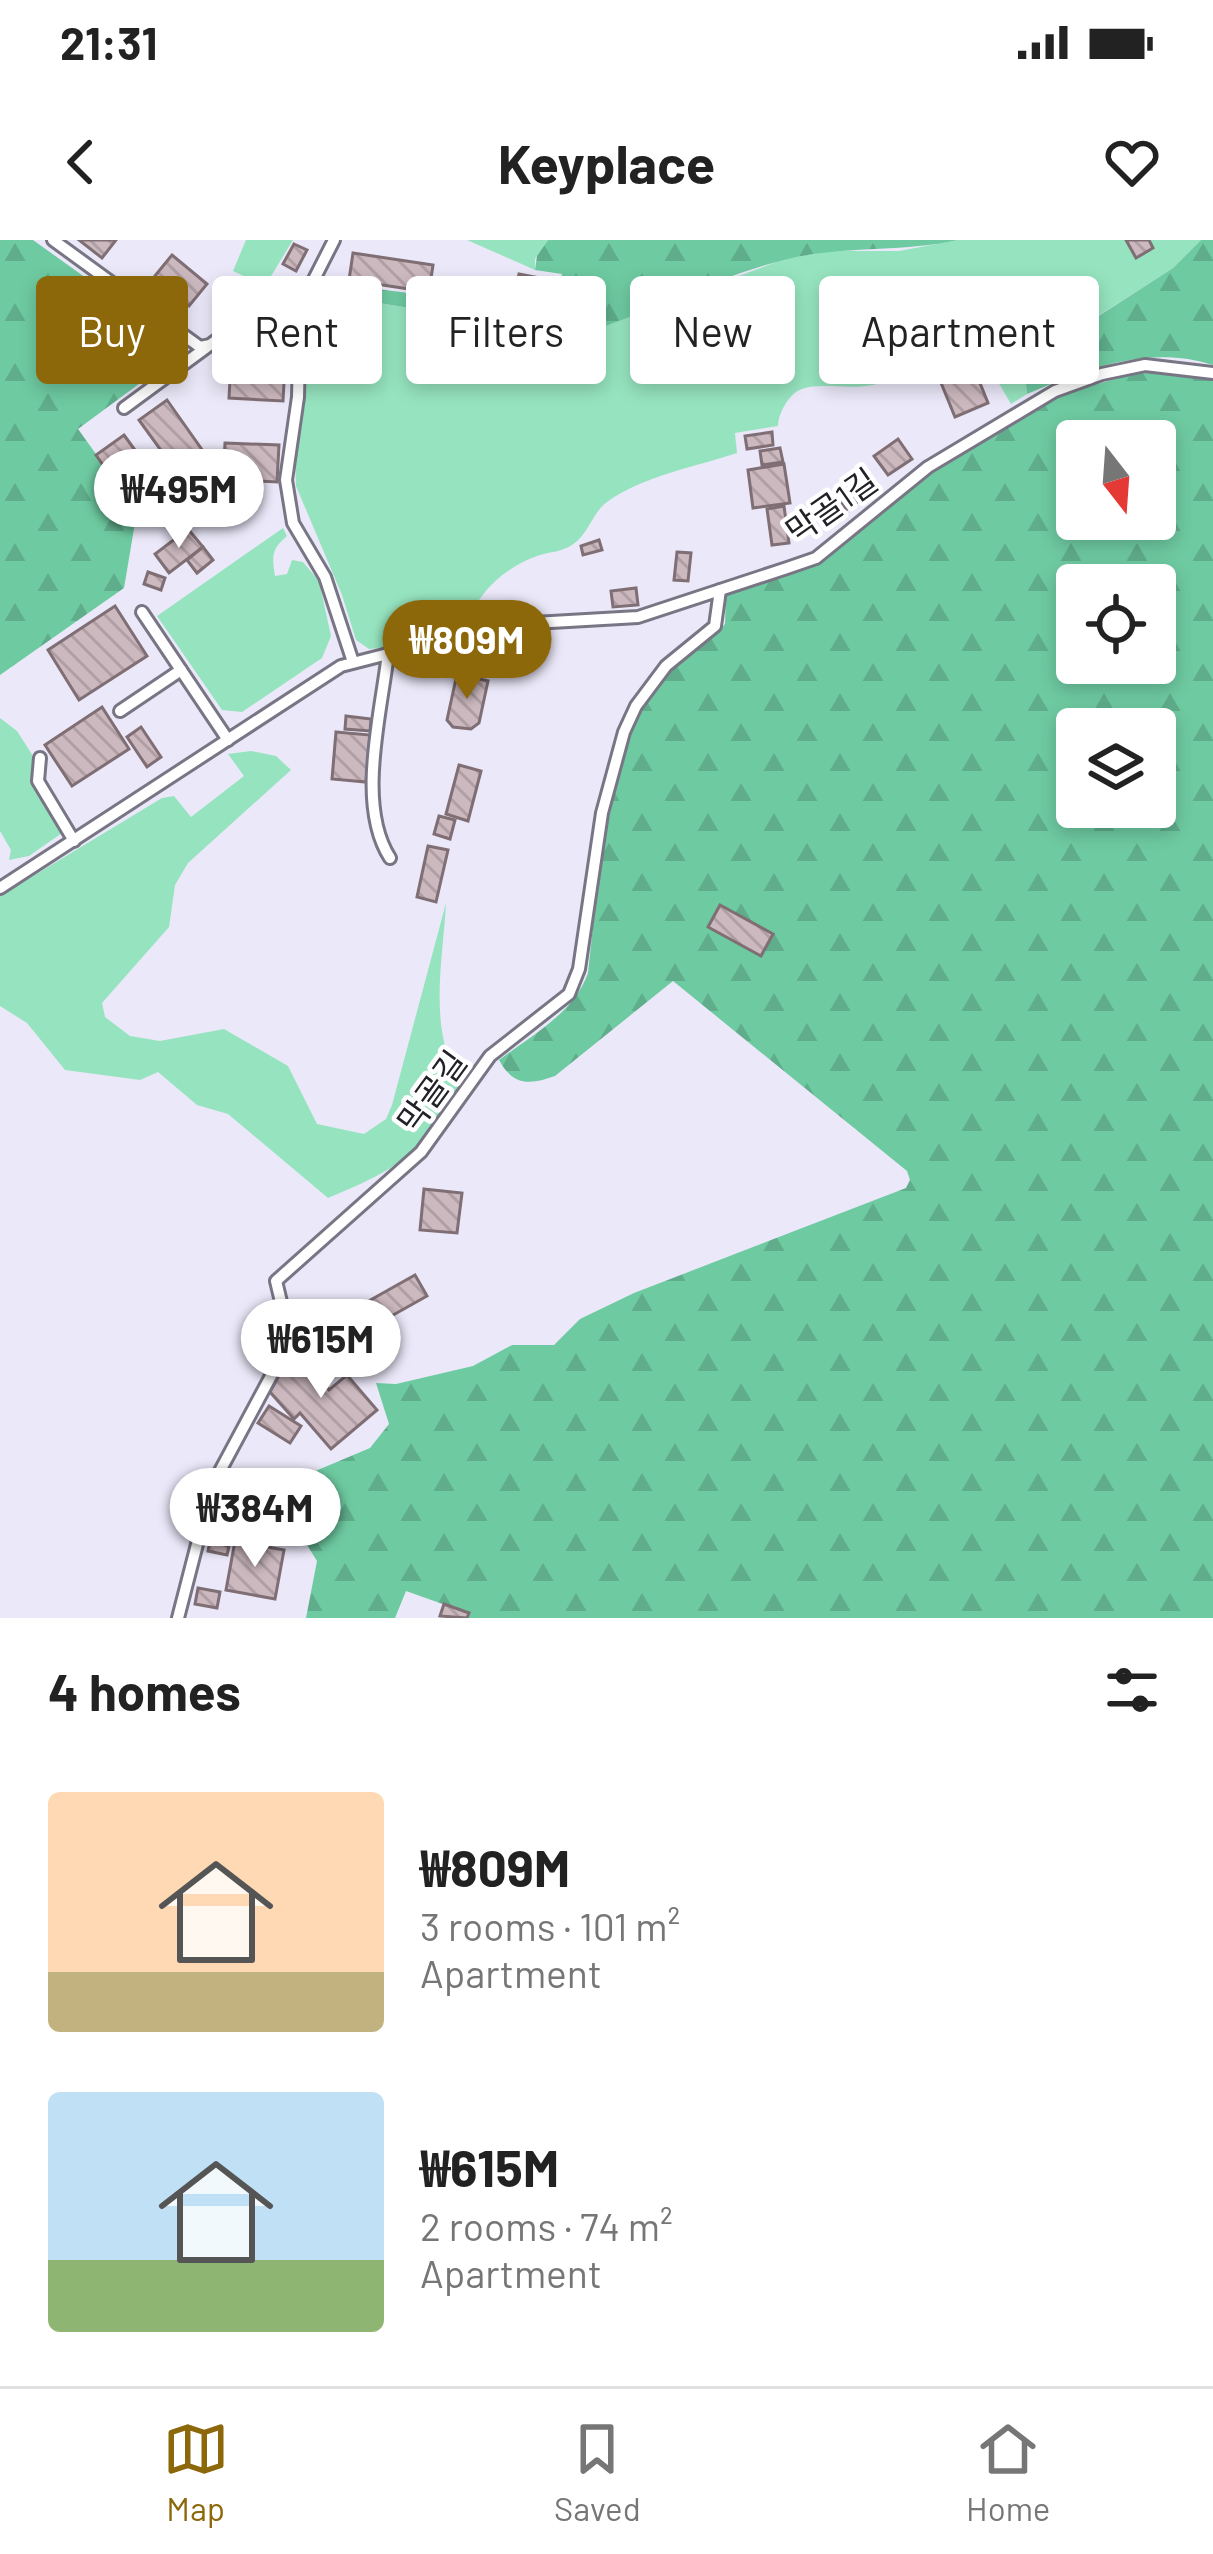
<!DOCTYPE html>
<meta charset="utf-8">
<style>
body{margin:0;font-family:Barlow,"Noto Sans KR",sans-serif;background:#f2f2f2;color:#222;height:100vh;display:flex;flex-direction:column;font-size:45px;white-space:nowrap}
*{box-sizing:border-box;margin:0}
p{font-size:39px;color:#767676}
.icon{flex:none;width:66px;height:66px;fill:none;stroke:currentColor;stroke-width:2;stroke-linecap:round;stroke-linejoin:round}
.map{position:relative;height:1378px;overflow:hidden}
.drawer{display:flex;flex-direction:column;background:#fff;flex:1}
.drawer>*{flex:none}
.banner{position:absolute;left:36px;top:36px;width:1143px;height:108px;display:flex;gap:24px}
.needle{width:78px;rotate:163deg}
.fabs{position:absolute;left:1056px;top:180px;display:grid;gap:24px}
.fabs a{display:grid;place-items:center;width:120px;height:120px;border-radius:12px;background:#fff;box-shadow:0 6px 18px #0003;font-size:60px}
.price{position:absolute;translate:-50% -102px;padding:0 27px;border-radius:42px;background:#fff;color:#222;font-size:39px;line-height:78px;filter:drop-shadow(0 3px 6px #0008)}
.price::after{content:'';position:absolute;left:50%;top:72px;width:36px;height:27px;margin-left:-18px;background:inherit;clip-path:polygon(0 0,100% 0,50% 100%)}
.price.active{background:#8d680a;color:#fff}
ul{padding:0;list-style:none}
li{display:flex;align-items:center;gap:36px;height:300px;padding:0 48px}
li span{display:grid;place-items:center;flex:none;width:336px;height:240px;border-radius:12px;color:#555}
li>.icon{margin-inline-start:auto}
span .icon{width:144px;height:144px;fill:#fffc;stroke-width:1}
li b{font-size:51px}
h2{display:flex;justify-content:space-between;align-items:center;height:144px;padding:0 48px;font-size:51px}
.tag{padding:0 42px;border-radius:12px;background:#fff;box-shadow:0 6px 18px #0003;font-size:42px;line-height:108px}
.tag.active{background:#8d680a;color:#fff}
.status{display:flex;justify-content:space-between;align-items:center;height:84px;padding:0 60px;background:#fff;direction:ltr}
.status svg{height:33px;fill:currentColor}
header{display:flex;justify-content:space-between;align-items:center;height:156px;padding:0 48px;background:#fff;font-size:54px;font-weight:700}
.tab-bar{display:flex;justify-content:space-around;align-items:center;height:168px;border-top:3px solid #e0e0e0;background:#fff;font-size:33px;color:#767676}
.tab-bar a{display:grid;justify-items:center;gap:6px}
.tab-bar .active{color:#8d680a}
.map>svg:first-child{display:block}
</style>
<div class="status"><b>21:31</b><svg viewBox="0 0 49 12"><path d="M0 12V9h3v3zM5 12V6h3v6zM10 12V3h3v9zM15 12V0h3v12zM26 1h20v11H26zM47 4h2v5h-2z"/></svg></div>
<header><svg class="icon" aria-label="back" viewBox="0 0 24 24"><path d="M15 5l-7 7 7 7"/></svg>Keyplace<svg class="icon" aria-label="heart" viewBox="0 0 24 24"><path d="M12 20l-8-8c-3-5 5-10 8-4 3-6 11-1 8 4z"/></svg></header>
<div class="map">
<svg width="1213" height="1378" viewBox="0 0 1213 1378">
<defs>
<pattern id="forest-firs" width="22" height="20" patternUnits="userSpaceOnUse" patternTransform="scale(3)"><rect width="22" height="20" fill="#6ecaa1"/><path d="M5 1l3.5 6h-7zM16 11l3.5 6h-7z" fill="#5fad8b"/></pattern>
<pattern id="building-back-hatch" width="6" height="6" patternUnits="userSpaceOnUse" patternTransform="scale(3)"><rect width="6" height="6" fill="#ccb9bf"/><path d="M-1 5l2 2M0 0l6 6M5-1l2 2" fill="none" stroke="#af9fa4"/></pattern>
</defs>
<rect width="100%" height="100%" fill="#ebe8f9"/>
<g fill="#96e4bf">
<path d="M246,0h47l-28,46 -32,-15z"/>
<path d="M467,0h81l-13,19v11z"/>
<path d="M958,0h243l-28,28 -111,71 -37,35 2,20 -16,10 -41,-70 -5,-3c-29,9 -51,38 -79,50 -28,12 -63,0 -84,8 -13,4 -24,25 -24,37l-43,7 2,20c-42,14 -94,23 -130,49 -15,11 -18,32 -35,43 -10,7 -24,7 -35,11 -33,12 -60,37 -70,69l-86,23 -12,1 -13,-9 -14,-45 -46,-109 -1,-29 18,-129 54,-27 189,31 28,1 198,-73 44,-9h73z"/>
<path d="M283,288l4,8c-16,13 -15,21 -12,40l12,-2 5,-14 11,2 16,19 12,55 -9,22 -80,54 -20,-2 -65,-94z"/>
<path d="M0,478l17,13 16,25 -2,26 31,51 -33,23 -20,4 2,-10 -11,-19z"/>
<path d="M251,511l25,5 15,14 -103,93 -13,22 -6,42 -67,76 3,14 25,19 30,5 64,-12 64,37 29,58 47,10 22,-15 6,-14 54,-202c-3,59 -19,128 15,180 -46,72 -53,82 -133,115l-100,-84 -31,-9 -39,-33 -18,8 -75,-10 -38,-47 -27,-17v-110l162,-98 12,-2 17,21 53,-41 -16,-22z"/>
</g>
<g fill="url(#forest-firs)" fill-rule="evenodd">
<path d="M0,0h33l137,98 4,8 -4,15 -92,68 59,82 -13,77 -124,87z"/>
<path d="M548,0h410c-59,13 -117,5 -174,20 -69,17 -132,52 -200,73l-28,-1 -189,-31 1,-13 188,23 6,-37 -27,-4 2,-14z"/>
<path d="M1201,0h12v125c-64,-21 -128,4 -186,29l-2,-20 7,-15 141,-91z"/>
<path d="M1146,130l67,10v1238h-746l1,-5 -62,-22 -11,27h-89l11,-57 -10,-16 6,-73 57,-24 19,-24 -13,-41 20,1 77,-18 39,-21h42l26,-26 54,-26 272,-105 4,-8 -3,-9 -234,-190 -118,95c-25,9 -42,10 -56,-16 33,-25 75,-47 89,-87 11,-86 11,-208 62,-279 21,-29 53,-44 75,-70l1,-31 92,-30 112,-92 126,-75zM1077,201h78v78h-78zM1077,345h78v78h-78zM1077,489h78v78h-78z"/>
</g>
<g fill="url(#building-back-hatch)" stroke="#7f6e73" stroke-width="3">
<path d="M79,0h37l-14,18z"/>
<path d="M1126,0h23l4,8 -17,10z"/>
<path d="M294,4l13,6 -11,21 -13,-7z"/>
<path d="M353,13l80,12 -4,27 -80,-12z"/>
<path d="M172,15l35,29 -18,22 -35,-29z"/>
<path d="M519,34l36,7 -3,18 -37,-6z"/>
<path d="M452,41l36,5 -2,15 -36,-6z"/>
<path d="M963,101l25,62 -33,14 -20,-49 18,-7 -6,-13z"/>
<path d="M231,122l54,3 -2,36 -54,-3z"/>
<path d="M167,160l38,54 -27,20 -39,-54z"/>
<path d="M772,192l1,13 -26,4 -2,-13z"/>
<path d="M124,195l37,51 -29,20 -36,-51z"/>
<path d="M898,199l14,20 -24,16 -14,-19z"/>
<path d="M225,203l54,2 -2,37 -54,-3z"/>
<path d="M780,208l3,14 -21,3 -2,-14z"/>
<path d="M784,224l6,39 -37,5 -5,-38z"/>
<path d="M859,243l9,12 -22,15 -8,-11z"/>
<path d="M784,266l5,37 -17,2 -5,-36z"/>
<path d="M188,289l15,18 -34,26 -14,-19z"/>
<path d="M599,300l3,10 -19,5 -2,-9z"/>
<path d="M203,307l10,13 -16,13 -10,-13z"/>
<path d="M677,312l14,1 -3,28 -14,-1z"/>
<path d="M148,332l17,6 -4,12 -17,-6z"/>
<path d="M636,348l2,17 -25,2 -2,-16z"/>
<path d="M115,366l32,50 -68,44 -31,-50z"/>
<path d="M457,434l31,7 -9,42 -8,6 -18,-2 -6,-7z"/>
<path d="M102,467l27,42 -57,37 -27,-41z"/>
<path d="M346,476l25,3 -1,12 -25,-2z"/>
<path d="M141,487l20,30 -14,10 -20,-30z"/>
<path d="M336,492l34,3 -4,47 -34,-3z"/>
<path d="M459,525l22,6 -13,50 -22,-7z"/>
<path d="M439,576l16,4 -5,19 -16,-5z"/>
<path d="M428,606l20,4 -12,52 -19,-5z"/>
<path d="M720,665l53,29 -12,22 -53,-29z"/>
<path d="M424,949l38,4 -5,40 -37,-3z"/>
<path d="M415,1035l12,21 -98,55 -12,-21z"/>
<path d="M294,1108l35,42 18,-15 30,35 -46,39 -31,-36 -6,6 -24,-27z"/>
<path d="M269,1166l32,20 -11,17 -32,-20z"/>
<path d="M278,1233l16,3 -10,53 -16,-3z"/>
<path d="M215,1263l18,4 -7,33 -18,-4z"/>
<path d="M210,1301l19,5 -2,9 -19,-4z"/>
<path d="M235,1301l49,9 -9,49 -49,-9z"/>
<path d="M198,1348l22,4 -3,16 -22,-4z"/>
<path d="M444,1364l25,9 -2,5 -27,-2z"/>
</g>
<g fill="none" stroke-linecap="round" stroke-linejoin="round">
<g stroke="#787584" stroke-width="16">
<g id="service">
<path d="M53,0l147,107 10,-2 53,-40 37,10"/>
<path d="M334,0l-29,57 -5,18 -2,82 -12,83 7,43 32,54 28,85"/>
<path d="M124,168l83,-61"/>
<path d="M142,372l86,128"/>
<path d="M388,413c-7,62 -32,152 2,205"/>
<path d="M120,471l61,-41"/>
<path d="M40,518l-2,23 36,60"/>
<path d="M0,648l341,-222 160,-41 137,-8 149,-49 29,-10 112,-91 127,-76 47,-17 43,-9 68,8"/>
<path d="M178,1378l34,-132 74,-138 1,-21 -11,-46 145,-129 69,-96 79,-62 10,-25 23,-156 22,-81 12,-26 30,-40 49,-40 5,-36"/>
</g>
</g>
<use href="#service" stroke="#fff" stroke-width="10"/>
</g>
<g text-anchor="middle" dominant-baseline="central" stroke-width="9" stroke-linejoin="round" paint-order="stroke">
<g font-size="33" fill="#222127" stroke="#fff">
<text transform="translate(831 265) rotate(-35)">막골1길</text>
<text transform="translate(431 851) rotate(-54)">막골길</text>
</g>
</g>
</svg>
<div class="fabs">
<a><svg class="needle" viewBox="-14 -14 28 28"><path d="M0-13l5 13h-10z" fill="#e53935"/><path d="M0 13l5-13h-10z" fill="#767676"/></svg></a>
<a><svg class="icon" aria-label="locate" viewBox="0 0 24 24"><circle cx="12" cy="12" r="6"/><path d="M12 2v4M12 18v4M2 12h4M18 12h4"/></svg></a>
<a><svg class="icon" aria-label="layers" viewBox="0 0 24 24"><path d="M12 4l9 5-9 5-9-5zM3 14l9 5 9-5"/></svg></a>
</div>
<b class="price" style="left:179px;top:311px">₩495M</b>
<b class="price active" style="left:467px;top:462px">₩809M</b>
<b class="price" style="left:321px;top:1161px">₩615M</b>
<b class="price" style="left:255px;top:1330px">₩384M</b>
<div class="banner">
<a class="tag active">Buy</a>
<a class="tag">Rent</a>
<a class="tag">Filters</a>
<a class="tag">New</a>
<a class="tag">Apartment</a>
</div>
</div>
<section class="drawer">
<h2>4 homes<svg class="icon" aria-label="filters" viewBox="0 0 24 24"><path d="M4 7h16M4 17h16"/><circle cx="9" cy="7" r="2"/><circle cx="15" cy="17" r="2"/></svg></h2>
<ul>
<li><span style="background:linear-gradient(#ffd9b3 75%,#c2b280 0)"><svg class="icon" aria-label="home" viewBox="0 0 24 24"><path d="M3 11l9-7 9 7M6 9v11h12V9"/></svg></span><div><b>₩809M</b><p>3 rooms · 101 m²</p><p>Apartment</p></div></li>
<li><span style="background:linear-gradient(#bfe0f5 70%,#8fb573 0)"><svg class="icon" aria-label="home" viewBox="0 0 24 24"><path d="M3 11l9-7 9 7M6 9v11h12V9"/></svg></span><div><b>₩615M</b><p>2 rooms · 74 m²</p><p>Apartment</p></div></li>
</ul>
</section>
<nav class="tab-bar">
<a class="active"><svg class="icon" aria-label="map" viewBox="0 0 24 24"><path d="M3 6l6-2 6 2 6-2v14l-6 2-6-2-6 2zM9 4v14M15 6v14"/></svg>Map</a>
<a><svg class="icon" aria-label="saved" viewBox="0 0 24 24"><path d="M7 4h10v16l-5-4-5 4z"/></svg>Saved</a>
<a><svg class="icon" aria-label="home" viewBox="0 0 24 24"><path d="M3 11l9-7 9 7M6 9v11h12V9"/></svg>Home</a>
</nav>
